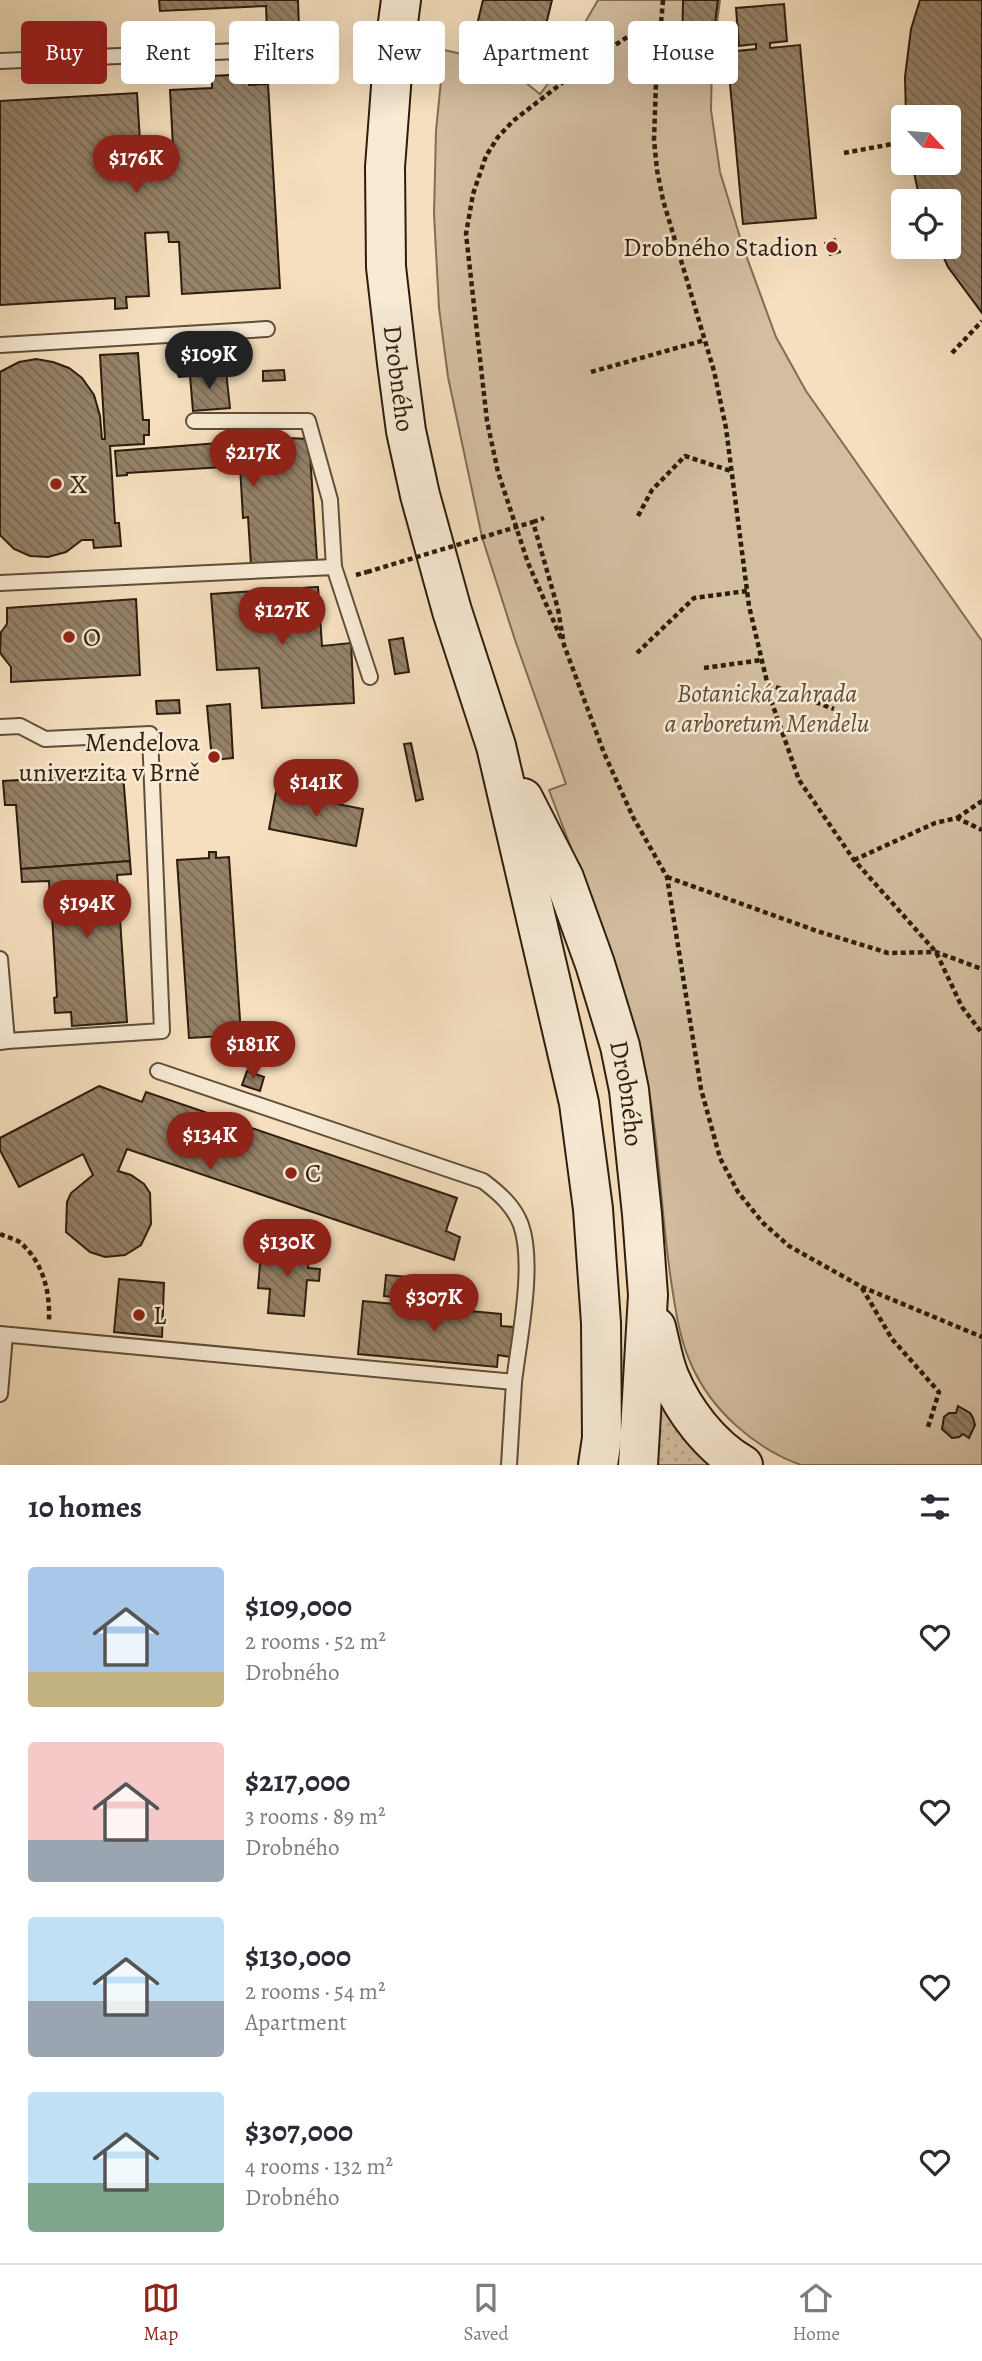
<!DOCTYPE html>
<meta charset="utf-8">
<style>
body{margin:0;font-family:Alegreya,serif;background:#f2f2f3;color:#2b2b33;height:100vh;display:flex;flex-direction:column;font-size:26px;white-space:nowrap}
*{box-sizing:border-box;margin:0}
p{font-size:23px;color:#7c7c81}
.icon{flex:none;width:38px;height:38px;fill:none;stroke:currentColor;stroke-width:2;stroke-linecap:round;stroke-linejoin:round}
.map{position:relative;height:1465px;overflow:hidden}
.sheet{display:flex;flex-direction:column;background:#fff;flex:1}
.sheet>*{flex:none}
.top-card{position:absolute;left:21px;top:21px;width:942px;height:63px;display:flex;gap:14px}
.needle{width:46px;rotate:116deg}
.buttons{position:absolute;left:891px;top:105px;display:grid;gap:14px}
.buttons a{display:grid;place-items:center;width:70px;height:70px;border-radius:7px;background:#fff;box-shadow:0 7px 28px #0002;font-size:35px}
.price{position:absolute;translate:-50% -60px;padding:0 16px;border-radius:24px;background:#8f2418;color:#fff;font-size:23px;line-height:46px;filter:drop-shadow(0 2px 4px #0008)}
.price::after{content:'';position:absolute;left:50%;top:42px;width:21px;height:16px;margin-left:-10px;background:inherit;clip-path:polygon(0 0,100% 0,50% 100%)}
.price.active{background:#222;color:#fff}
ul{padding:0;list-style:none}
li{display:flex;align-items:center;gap:21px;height:175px;padding:0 28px}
li span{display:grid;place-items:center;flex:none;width:196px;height:140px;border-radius:7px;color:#555}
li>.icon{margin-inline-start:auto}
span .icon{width:84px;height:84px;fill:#fffc;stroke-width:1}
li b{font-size:30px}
h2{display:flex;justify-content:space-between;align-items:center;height:84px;padding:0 28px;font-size:30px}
.tag{padding:0 24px;border-radius:7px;background:#fff;box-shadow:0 7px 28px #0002;font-size:24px;line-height:63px}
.tag.active{background:#8f2418;color:#fff}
.menu{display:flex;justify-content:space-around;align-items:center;height:98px;border-top:2px solid #e1e1e2;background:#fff;font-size:19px;color:#7c7c81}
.menu a{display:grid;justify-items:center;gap:4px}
.menu .active{color:#8f2418}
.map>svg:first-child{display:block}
</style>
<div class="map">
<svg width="982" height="1465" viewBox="0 0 982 1465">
<defs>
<pattern id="grass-dots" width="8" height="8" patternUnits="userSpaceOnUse" patternTransform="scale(1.75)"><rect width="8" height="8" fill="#d3bea0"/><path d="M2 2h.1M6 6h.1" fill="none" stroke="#b5a389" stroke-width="1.8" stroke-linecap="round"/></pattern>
<pattern id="building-back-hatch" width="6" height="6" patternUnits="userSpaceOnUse" patternTransform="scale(1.75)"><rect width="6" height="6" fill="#958269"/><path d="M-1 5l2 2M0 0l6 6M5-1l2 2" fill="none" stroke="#7a6a55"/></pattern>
</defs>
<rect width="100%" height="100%" fill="#f5dfbe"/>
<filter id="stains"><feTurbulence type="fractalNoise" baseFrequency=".00286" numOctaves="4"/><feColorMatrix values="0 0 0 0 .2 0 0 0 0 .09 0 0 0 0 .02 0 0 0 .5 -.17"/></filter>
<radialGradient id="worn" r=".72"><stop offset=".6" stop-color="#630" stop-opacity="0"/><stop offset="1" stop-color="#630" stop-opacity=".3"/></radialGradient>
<path fill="url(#grass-dots)" stroke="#806e56" stroke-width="2" d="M661,1406l4,2 48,57h-56l1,-57z"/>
<path fill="#d3bea0" stroke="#806e56" stroke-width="2" d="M598,0h122l-8,60 -1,50 9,62 23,75 33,90 30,54 176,250v824h-181c-47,-17 -90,-55 -110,-101 -11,-24 -15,-51 -19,-77 -12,-75 -12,-152 -29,-226 -22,-93 -61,-182 -94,-271l17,-6 -51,-144 -33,-103 -34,-160 -9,-69 -5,-94 2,-83 8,-81 57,13 39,31 14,-18z"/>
<g fill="url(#building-back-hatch)" stroke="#2d1d0d" stroke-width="2">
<path d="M159,0h139l1,29 -32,1 -1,-24 -106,5z"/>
<path d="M483,0h69l-11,45 -31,-7 -5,16 -33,-8z"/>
<path d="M683,0h35l-5,39 -3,-1 -1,21 -27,-1z"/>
<path d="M920,0h62v313l-34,-46 -9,-20h9v-46h-28l-8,-38h36v-46h-42l-1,-40 6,-48z"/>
<path d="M784,4l3,37 -17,2v5l30,-3 16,173 -73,6 -16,-172 29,-3v-5l-17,2 -3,-38z"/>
<path d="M248,74l1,11 19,-1 12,204 -98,6 -3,-52h-10l-1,-10 -23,1 4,63 -23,1 1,11 -12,1v-11l-115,7v-204l137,-8 4,64h10l1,10 22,-1 -4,-76 42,-2v-12z"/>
<path d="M835,239l5,13 -10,3 -5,-12z"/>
<path d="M138,353l5,67h6v15h-5v9l-34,2 5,77h4l2,23 -27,2 -1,-8h-11l-16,12 -18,5 -18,-1 -16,-7 -14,-14v-163l19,-10 17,-3 17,3 16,6 13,10 12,17 6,21 2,23h3l-5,-84z"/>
<path d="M284,370l1,10 -22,1v-10z"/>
<path d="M226,371l4,37 -37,3 -3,-35 -11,1 -1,-2z"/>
<path d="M287,438l22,1 8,121 -66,5 -3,-48 -5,1 -3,-52 -113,7v2l-10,1 -2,-25z"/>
<path d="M316,587h2l4,59 29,-3 3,60 -92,5 -3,-40 -42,2 -6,-76z"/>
<path d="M136,599l4,76 -129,7v-15l-11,-14 1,-21 6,-8v-16z"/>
<path d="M403,638l6,34 -14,2 -6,-34z"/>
<path d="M179,700l1,13 -23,1 -1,-13z"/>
<path d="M230,704l3,54 -21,2 -5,-54z"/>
<path d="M411,743l12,56 -7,2 -12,-57z"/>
<path d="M123,774l7,87 -109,8 -5,-64h-11l-2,-24z"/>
<path d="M276,792l87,17 -7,37 -87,-17z"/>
<path d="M209,852h7v6l13,-1 12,178 -52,3 -12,-178 32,-2z"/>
<path d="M130,861l1,13 -14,1 10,147 -55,4 -1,-14 -16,1 -1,-15 3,-1 -5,-82h-4l-1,-16h3l-1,-18 -27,1 -1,-13z"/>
<path d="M247,1071l17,6 -4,14 -18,-6z"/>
<path d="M99,1086l43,16 4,-10 311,106 -11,33 14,6 -6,23 -327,-111 -9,22 13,4 13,9 6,9 1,31 -10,21 -16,10 -20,2 -15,-5 -24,-20 1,-30 4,-9 22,-18 -10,-21 -64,33 -19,-37v-12z"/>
<path d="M286,1242l24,2 -2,24 12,1 -1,12 -12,-1 -3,36 -36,-3 2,-24 -12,-1 3,-36 24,2z"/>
<path d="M386,1275l45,4 -2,21 -45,-4z"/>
<path d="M119,1279l45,4 -2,54 -48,-5z"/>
<path d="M363,1301l138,13v12l13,1 -4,30 -12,-2 -1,12 -139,-13z"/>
<path d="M958,1406l12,7 3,5 2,7 -6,13 -6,-4 -4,3 -7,1 -10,-9 2,-12 5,-4h7z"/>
</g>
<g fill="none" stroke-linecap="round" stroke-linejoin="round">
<g stroke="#5f4e39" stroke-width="18">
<g id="service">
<path d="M0,61l283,-12"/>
<path d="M0,345l267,-16"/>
<path d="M194,421h114l22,79 4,67"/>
<path d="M0,583l334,-16 36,110"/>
<path d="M0,727l20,-1 25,13 105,-5 12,297 -155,10"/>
<path d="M0,959l7,82 -7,1"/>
<path d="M0,1334l514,48c5,-43 21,-117 7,-157 -7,-19 -22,-32 -38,-44l-325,-110"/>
<path d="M0,1394l5,-59"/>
<path d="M509,1465l5,-83"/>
</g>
</g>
<g stroke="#2d1d0d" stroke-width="42">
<g id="secondary">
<path id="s1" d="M401,0l-8,60 -8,107 1,100 11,96 9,68 14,64 32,116 44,135 83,357 14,106 8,114 1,115 -4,27"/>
<path id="s2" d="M523,798l41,80 31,86 25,82 9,44 13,124 6,81 -10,170"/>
<path d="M656,1327c4,16 7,34 13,49 14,34 41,70 74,89"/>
</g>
</g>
<g stroke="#2d1d0d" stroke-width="4.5" stroke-dasharray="5 3.5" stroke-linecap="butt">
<path d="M663,0l-7,83 -2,57 3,30 6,30 51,171 12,57 23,178 23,97 27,77 55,80 82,92 26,55 20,26"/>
<path d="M844,153l59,-11"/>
<path d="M952,353l30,-32"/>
<path d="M591,372l114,-32"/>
<path d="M638,516l14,-26 33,-34 46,15"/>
<path d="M533,522l11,-4"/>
<path d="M356,575l11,-3"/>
<path d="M558,609l6,36 40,108 29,64 34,60 34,212 19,69 18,34 25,31 26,23 73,41 120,50"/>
<path d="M561,638l-33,-75 -30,-91 -11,-51 -21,-187 7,-40 13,-38 12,-19 15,-16 76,-59 49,-32 22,-7"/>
<path d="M637,653l57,-55 53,-7"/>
<path d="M704,668l58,-8"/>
<path d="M768,684l66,25"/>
<path d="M957,818l25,-17"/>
<path d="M854,860l81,-37 22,-5 25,12"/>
<path d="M667,877l150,54 71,22 48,-1 46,17"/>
<path d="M0,1234c6,3 16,5 21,9 23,21 29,49 28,78"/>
<path d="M862,1288l30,51 47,53 -11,35"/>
</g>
<use href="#service" stroke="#f8ead5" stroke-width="14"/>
<use href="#secondary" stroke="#f8ead5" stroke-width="38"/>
<path stroke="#2d1d0d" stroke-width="4.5" stroke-dasharray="5 3.5" stroke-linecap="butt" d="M367,572l166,-50 25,87"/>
</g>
<g fill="#8f2418" stroke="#f8ead5" stroke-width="2.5">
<circle cx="832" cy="247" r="7"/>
<circle cx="56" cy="484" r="7"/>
<circle cx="69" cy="637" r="7"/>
<circle cx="214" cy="757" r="7"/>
<circle cx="291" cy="1173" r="7"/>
<circle cx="139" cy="1315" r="7"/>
</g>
<g text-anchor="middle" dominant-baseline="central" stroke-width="5" stroke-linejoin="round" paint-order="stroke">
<g font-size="26" fill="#2d1d0d" stroke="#f8ead5" text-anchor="start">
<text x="818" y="247" text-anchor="end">Drobného Stadion</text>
<text x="70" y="484">X</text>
<text x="83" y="637">O</text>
<text x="200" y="742" text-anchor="end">Mendelova<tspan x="200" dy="30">univerzita v Brně</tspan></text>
<text x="305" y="1173">C</text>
<text x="153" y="1315">L</text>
</g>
<g font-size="26" fill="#2d1d0d" stroke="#f8ead5">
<text stroke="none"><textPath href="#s1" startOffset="380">Drobného</textPath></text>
<text stroke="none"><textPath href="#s2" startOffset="315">Drobného</textPath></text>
</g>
<g font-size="26" font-style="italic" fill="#5f4d39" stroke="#f8ead5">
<text x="767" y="693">Botanická zahrada<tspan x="767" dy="30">a arboretum Mendelu</tspan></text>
</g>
</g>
<rect width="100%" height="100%" filter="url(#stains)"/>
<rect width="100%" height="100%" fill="url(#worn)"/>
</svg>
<div class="buttons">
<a><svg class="needle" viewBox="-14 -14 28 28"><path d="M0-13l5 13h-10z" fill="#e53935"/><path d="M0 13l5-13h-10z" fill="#7c7c81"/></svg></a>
<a><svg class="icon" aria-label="locate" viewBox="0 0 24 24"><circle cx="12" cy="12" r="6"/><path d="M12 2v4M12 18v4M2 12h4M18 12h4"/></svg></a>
</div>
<b class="price" style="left:136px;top:195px">$176K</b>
<b class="price active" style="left:209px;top:391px">$109K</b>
<b class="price" style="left:253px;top:489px">$217K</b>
<b class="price" style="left:282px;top:647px">$127K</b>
<b class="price" style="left:316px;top:819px">$141K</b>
<b class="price" style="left:87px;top:940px">$194K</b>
<b class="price" style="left:253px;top:1081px">$181K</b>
<b class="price" style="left:210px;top:1172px">$134K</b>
<b class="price" style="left:287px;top:1279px">$130K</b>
<b class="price" style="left:434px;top:1334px">$307K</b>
<div class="top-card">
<a class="tag active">Buy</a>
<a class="tag">Rent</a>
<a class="tag">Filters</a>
<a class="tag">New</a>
<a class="tag">Apartment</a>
<a class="tag">House</a>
</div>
</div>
<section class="sheet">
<h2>10 homes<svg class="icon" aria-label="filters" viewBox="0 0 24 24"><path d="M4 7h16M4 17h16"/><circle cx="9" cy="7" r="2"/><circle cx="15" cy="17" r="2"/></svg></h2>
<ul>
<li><span style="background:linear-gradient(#a9c7e8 75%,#c2b280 0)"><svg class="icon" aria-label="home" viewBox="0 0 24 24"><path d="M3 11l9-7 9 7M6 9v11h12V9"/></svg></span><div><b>$109,000</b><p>2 rooms · 52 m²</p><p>Drobného</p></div><svg class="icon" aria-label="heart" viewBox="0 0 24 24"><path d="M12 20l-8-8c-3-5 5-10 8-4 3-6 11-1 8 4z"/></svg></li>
<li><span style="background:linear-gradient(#f6c9c9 70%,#9aa5b1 0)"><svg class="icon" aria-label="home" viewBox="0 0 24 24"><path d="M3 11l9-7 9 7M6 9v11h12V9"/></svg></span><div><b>$217,000</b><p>3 rooms · 89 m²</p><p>Drobného</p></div><svg class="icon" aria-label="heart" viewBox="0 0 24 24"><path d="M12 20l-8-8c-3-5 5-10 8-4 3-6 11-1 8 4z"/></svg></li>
<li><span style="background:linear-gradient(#bfe0f5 60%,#9aa5b1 0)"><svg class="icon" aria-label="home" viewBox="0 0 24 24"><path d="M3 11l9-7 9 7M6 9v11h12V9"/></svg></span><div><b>$130,000</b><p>2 rooms · 54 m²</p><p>Apartment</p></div><svg class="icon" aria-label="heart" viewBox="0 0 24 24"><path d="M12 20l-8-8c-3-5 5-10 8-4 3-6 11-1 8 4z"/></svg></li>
<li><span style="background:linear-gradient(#bfe0f5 65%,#7fa58c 0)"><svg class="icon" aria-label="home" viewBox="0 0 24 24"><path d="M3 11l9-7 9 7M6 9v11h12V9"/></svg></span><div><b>$307,000</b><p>4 rooms · 132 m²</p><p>Drobného</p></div><svg class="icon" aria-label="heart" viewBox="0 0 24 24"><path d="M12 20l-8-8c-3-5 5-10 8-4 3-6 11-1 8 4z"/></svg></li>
</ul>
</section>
<nav class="menu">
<a class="active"><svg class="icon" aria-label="map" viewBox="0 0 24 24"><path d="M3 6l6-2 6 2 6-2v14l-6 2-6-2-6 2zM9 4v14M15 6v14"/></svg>Map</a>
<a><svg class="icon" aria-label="saved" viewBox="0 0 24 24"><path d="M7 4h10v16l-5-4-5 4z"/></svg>Saved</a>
<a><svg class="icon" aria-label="home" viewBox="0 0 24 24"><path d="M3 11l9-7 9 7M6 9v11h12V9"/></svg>Home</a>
</nav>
